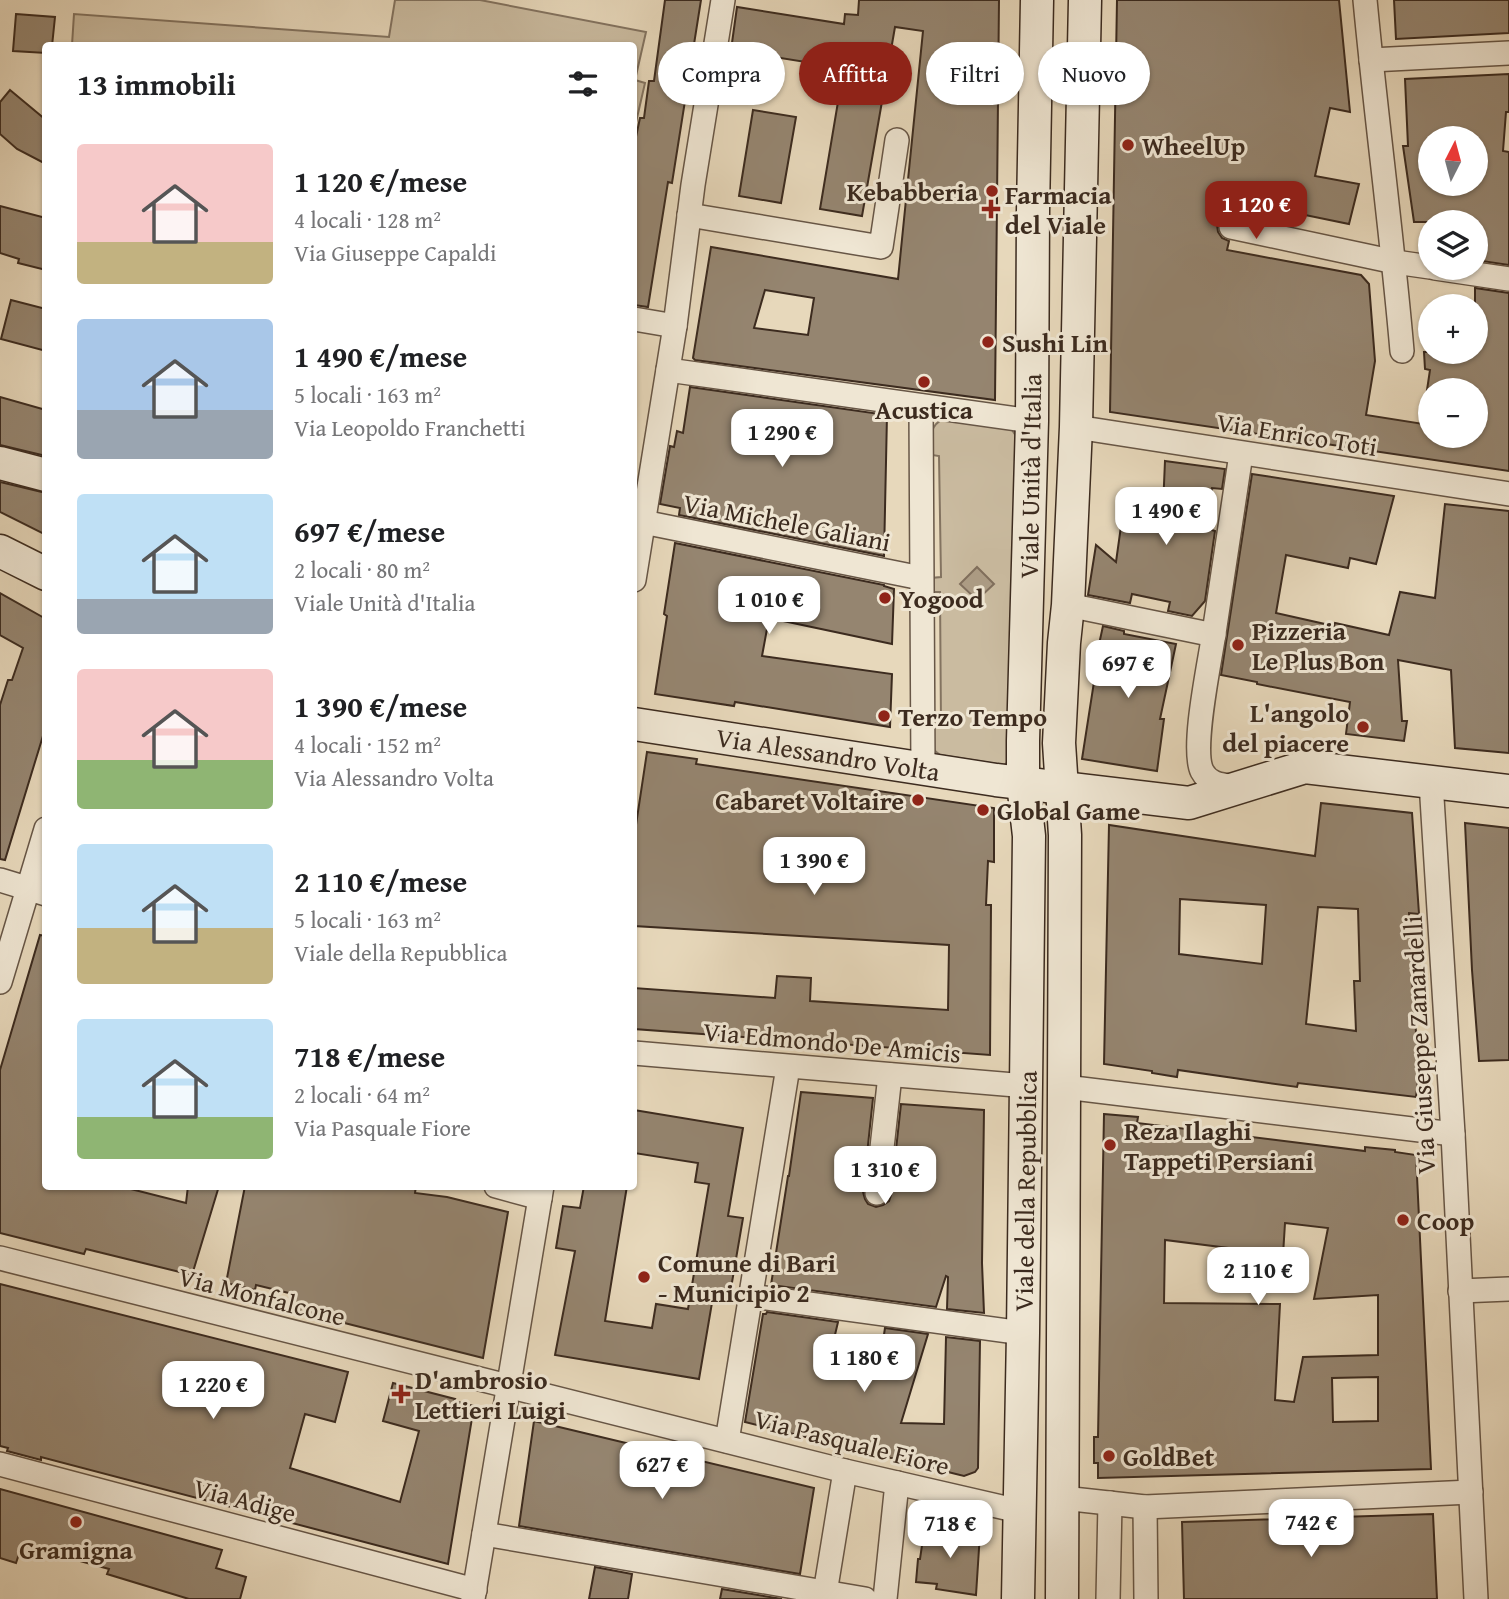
<!DOCTYPE html>
<html lang="it">
<meta charset="utf-8">
<style>
body{margin:0;font-family:"Gentium Book Plus",serif;background:#f2f2f2;color:#202124;height:100vh;display:flex;flex-direction:column;font-size:26px;white-space:nowrap}
*{box-sizing:border-box;margin:0}
p{font-size:23px;color:#757577}
.icon{flex:none;width:38px;height:38px;fill:none;stroke:currentColor;stroke-width:2;stroke-linecap:round;stroke-linejoin:round}
.map{position:relative;flex:1;overflow:hidden}
.drawer{position:absolute;left:42px;top:42px;width:595px;height:1148px;display:flex;flex-direction:column;background:#fff;border-radius:7px;box-shadow:0 2px 5px #0004}
.drawer>*{flex:none}
.hud{position:absolute;left:658px;top:42px;width:665px;height:63px;display:flex;gap:14px}
.needle{width:46px;rotate:6deg}
.fabs{position:absolute;left:1418px;top:126px;display:grid;gap:14px}
.fabs a{display:grid;place-items:center;width:70px;height:70px;border-radius:50%;background:#fff;box-shadow:0 2px 5px #0004;font-size:35px}
.price{position:absolute;translate:-50% -60px;padding:0 16px;border-radius:14px;background:#fff;color:#222;font-size:23px;line-height:46px;filter:drop-shadow(0 2px 4px #0008)}
.price::after{content:'';position:absolute;left:50%;top:42px;width:21px;height:16px;margin-left:-10px;background:inherit;clip-path:polygon(0 0,100% 0,50% 100%)}
.price.current{background:#8f2418;color:#fff}
ul{padding:0;list-style:none}
li{display:flex;align-items:center;gap:21px;height:175px;padding:0 35px}
li span{display:grid;place-items:center;flex:none;width:196px;height:140px;border-radius:7px;color:#555}
li>.icon{margin-inline-start:auto}
span .icon{width:84px;height:84px;fill:#fffc;stroke-width:1}
li b{font-size:30px}
h2{display:flex;justify-content:space-between;align-items:center;height:84px;padding:0 35px;font-size:30px}
.chip{padding:0 24px;border-radius:32px;background:#fff;box-shadow:0 2px 5px #0004;font-size:24px;line-height:63px}
.chip.current{background:#8f2418;color:#fff}
.map>svg:first-child{display:block}
</style>
<div class="map">
<svg width="1509" height="1599" viewBox="0 0 1509 1599">
<rect width="100%" height="100%" fill="#e7d8bb"/>
<filter id="stains"><feTurbulence type="fractalNoise" baseFrequency=".00286" numOctaves="4"/><feColorMatrix values="0 0 0 0 .2 0 0 0 0 .09 0 0 0 0 .02 0 0 0 .5 -.17"/></filter>
<radialGradient id="worn" r=".72"><stop offset=".6" stop-color="#630" stop-opacity="0"/><stop offset="1" stop-color="#630" stop-opacity=".3"/></radialGradient>
<g fill="#cabba0" stroke="#837360" stroke-width="2">
<path d="M395,0h85l166,32 -11,48 10,3 -11,48v-85l-562,-1 2,-31 315,23z"/>
<path d="M943,419l64,8 5,3 6,9 -10,323 -4,3 -64,-10 -6,-5 -2,-24h9l-1,-134h-9v-14l10,-1 -2,-121 -7,-1c0,-15 -5,-28 11,-36z"/>
</g>
<path fill="#ad9d86" stroke="#806f5d" stroke-width="2" d="M977,567l17,17 -17,16 -17,-16z"/>
<g fill="#958570" stroke="#3c2b1f" stroke-width="2" fill-rule="evenodd">
<path d="M665,0h36l-29,183 -4,-1 -20,125 -14,-2v-159l6,-28h4l5,-37h5z"/>
<path d="M859,0h140l-4,400 -300,-40 -2,-2 18,-111 187,32 25,-248 -28,-4 -33,189 -42,-7 20,-119 -6,-1 3,-22 -106,-17 6,-43 107,17 1,-10 13,1zM765,290l49,8 -6,37 -54,-7z"/>
<path d="M1117,0h222l11,112 -20,-4 -15,68 44,8 -10,40 -112,-23 -1,9 -3,-1v4l-7,1 -6,4 -3,7 1,7 4,6 7,3 -2,9 134,25 8,9 6,77 -9,54 64,10v11h45v-46h-48l3,-20 -5,-1 -1,-17h51v-64l34,5v178l-399,-59z"/>
<path d="M1394,0h115v33l-113,6z"/>
<path d="M16,14l39,3 -3,29h-6v7l-33,-2z"/>
<path d="M1509,74v38h-3l-3,39 6,1v113l-34,-5v-38h-61l-11,-76h5l-3,-67zM1430,138h45v46h-45z"/>
<path d="M10,90l36,30v44l-29,-15 -17,-15v-32z"/>
<path d="M753,110l43,7 -15,86 -42,-7z"/>
<path d="M0,206l46,12v52l-28,-7 1,-4 -19,-6z"/>
<path d="M11,300l35,9v42l-45,-12z"/>
<path d="M690,387l197,28 -3,141 -205,-41 1,-7 -20,-4 10,-58 4,1 3,-16 6,2z"/>
<path d="M0,397l46,13v46l-46,-11z"/>
<path d="M1165,461l60,8 -3,20 -10,-1 -7,40 10,3 -10,70 -13,15 -24,-5 2,-9 -38,-8 -2,9 -42,-8 8,-50 20,17 5,-36 41,5z"/>
<path d="M1252,474l142,22 -18,68 -26,-6 -2,10 -62,-13 -10,58 58,13 1,-3 54,12 11,-43 35,6 10,-94 64,7v242l-54,-5 -4,-78 -53,-10 4,61h5l-3,20 -58,-7 4,-32 -93,-18v-2l-36,-7z"/>
<path d="M0,482l46,11v42l-46,-23z"/>
<path d="M675,543l209,42v1l10,3 -2,55 -123,-26 -7,38 130,18 -2,53 -155,-25 -1,4 -79,-12 12,-78 -3,-2z"/>
<path d="M0,593l46,26v107l-41,134 -5,-1v-154l8,-25h4l11,-32 -23,-13z"/>
<path d="M1103,626l21,5v3l52,10 -16,75h4l-7,52 -75,-12 12,-77 -3,-1z"/>
<path d="M647,752l50,7 -1,5 298,44v54l-6,-1 -2,44h5l-1,150 -356,-26v-41l141,10 2,-22 34,2 -1,23 138,9 1,-65 -315,-19v-88z"/>
<path d="M1321,803l91,10 7,101 -10,-1 3,66 7,93 -3,25 -118,-14 -1,4 -119,-17 -1,7 -25,-4v-2l-48,-7 5,-239 206,31zM1180,899l86,6 -4,59 -83,-10zM1318,907l40,2 2,72h-6l2,50 -50,-7z"/>
<path d="M1465,823l44,5v232l-30,1 -7,-91z"/>
<path d="M40,935l6,1v250h73l67,17 2,-17h31l-27,89 -106,-26 -2,5 -84,-21v-163z"/>
<path d="M801,1092l72,6 -10,94 2,7 3,5 8,3 7,-2 6,-4 2,-6 10,-91 83,6 -2,153 2,50 -37,-4 1,-32 -2,-1 -10,31 -165,-22 17,-109h1z"/>
<path d="M634,1110l109,18 -15,88 15,2 -13,76 -16,-3 -15,88 -144,-24 20,-104 -19,-3 7,-42 17,2 4,-22h43l-22,135 47,7 4,-24 32,5 21,-125 -14,-2 3,-19 -64,-10z"/>
<path d="M1104,1114l34,3 -1,6 228,28v-4l30,3v2l21,3 15,314 -333,9v-15h-4v-26h4zM1285,1223l43,5 -14,71 64,-4v60l-75,2 -9,45 -19,-2 5,-96 -116,-1 1,-63 118,15zM1378,1377v44l-45,1 -1,-44z"/>
<path d="M245,1186h171l-1,7 32,4 61,15 -25,146 -194,-49 4,-15 -37,-9 -1,5 -29,-7z"/>
<path d="M0,1284l348,88 -13,50 -30,-8 -15,54 110,34 19,-71 -36,-10 10,-38 62,16 -1,2 20,5 -26,158 -407,-107v3l-34,-9 1,-3 -8,-2z"/>
<path d="M767,1312l71,10 -8,34 49,11 6,-39 43,6 -27,89 43,1 2,-87 34,4 -2,127 -3,4 -11,4 -219,-54 18,-108h3z"/>
<path d="M534,1421l280,67 -14,86 -281,-48z"/>
<path d="M0,1489l222,61 -6,18 30,9 -6,22h-51l-82,-25 2,-5 -87,-24 -6,18 -16,-5z"/>
<path d="M1433,1514l4,85h-253l-2,-77z"/>
<path d="M925,1525l55,8 -4,62 -40,-6 1,-5 -21,-2 2,-23h2z"/>
<path d="M595,1567l37,7 -4,25h-39z"/>
<path d="M722,1589l60,10h-62z"/>
</g>
<g fill="none" stroke-linecap="round" stroke-linejoin="round">
<g stroke="#675646" stroke-width="26">
<g id="street">
<path d="M1365,0c11,117 27,234 37,351"/>
<path d="M1371,60l138,-7"/>
<path d="M689,215l192,32 16,-107"/>
<path d="M1231,227l164,35 35,5"/>
<path d="M1435,268l74,11"/>
<path d="M634,319l41,7"/>
<path d="M668,370l364,51"/>
<path d="M921,406l2,363"/>
<path d="M1076,427l433,67"/>
<path d="M643,522l278,56"/>
<path d="M634,580l41,-254 18,-141 30,-185"/>
<path d="M1068,605l146,30"/>
<path d="M1431,782l22,352 23,465"/>
<path d="M1238,787c-14,-2 -28,-1 -36,-16 -11,-23 8,-110 12,-138 9,-59 18,-119 27,-179"/>
<path d="M0,880l46,14"/>
<path d="M0,982l46,-153"/>
<path d="M634,1053l392,33"/>
<path d="M1065,1087l388,47"/>
<path d="M496,1186l44,12"/>
<path d="M877,1193l13,-118"/>
<path d="M0,1258l845,213 174,40"/>
<path d="M1460,1291l49,-2"/>
<path d="M751,1296l272,37"/>
<path d="M727,1441l61,-374"/>
<path d="M0,1464l475,126"/>
<path d="M1063,1498l82,9 326,-15"/>
<path d="M1145,1507l1,92"/>
<path d="M484,1534l381,65"/>
<path d="M825,1593l20,-122"/>
<path d="M473,1599l69,-413"/>
<path d="M885,1599l12,-116"/>
<path d="M1108,1599l2,-96"/>
</g>
</g>
<g stroke="#3c2b1f" stroke-width="35">
<g id="secondary">
<path d="M0,463l46,12"/>
<path d="M0,551l46,23"/>
<path d="M634,724l362,56 193,23 116,-36 204,24"/>
<path d="M1018,1599l5,-266 6,-497 -6,-53v-42l9,-320 1,-210 4,-211"/>
<path d="M1062,1599l3,-764 -6,-92 5,-100 4,-38 8,-178 9,-427"/>
</g>
</g>
<use href="#street" stroke="#efe6d3" stroke-width="23"/>
<use href="#secondary" stroke="#efe6d3" stroke-width="32"/>
</g>
<g fill="#8f2418" stroke="#efe6d3" stroke-width="2.5">
<circle cx="1128" cy="145" r="7"/>
<circle cx="992" cy="191" r="7"/>
<path d="M987.5 198.5h7v7h7v7h-7v7h-7v-7h-7v-7h7z"/>
<circle cx="988" cy="342" r="7"/>
<circle cx="924" cy="382" r="7"/>
<circle cx="885" cy="598" r="7"/>
<circle cx="1238" cy="645" r="7"/>
<circle cx="884" cy="716" r="7"/>
<circle cx="1363" cy="727" r="7"/>
<circle cx="918" cy="800" r="7"/>
<circle cx="983" cy="810" r="7"/>
<circle cx="1110" cy="1145" r="7"/>
<circle cx="1403" cy="1220" r="7"/>
<circle cx="644" cy="1277" r="7"/>
<path d="M397.5 1383.5h7v7h7v7h-7v7h-7v-7h-7v-7h7z"/>
<circle cx="1109" cy="1456" r="7"/>
<circle cx="76" cy="1522" r="7"/>
</g>
<g text-anchor="middle" dominant-baseline="central" stroke-width="6" stroke-linejoin="round" paint-order="stroke">
<g font-size="26" font-weight="bold" fill="#3c2b1f" stroke="#efe6d3" text-anchor="start">
<text x="1142" y="145">WheelUp</text>
<text x="978" y="191" text-anchor="end">Kebabberia</text>
<text x="1005" y="194">Farmacia<tspan x="1005" dy="30">del Viale</tspan></text>
<text x="1002" y="342">Sushi Lin</text>
<text x="924" y="409" text-anchor="middle">Acustica</text>
<text x="899" y="598">Yogood</text>
<text x="1252" y="630">Pizzeria<tspan x="1252" dy="30">Le Plus Bon</tspan></text>
<text x="1349" y="712" text-anchor="end">L'angolo<tspan x="1349" dy="30">del piacere</tspan></text>
<text x="898" y="716">Terzo Tempo</text>
<text x="904" y="800" text-anchor="end">Cabaret Voltaire</text>
<text x="997" y="810">Global Game</text>
<text x="1124" y="1130">Reza Ilaghi<tspan x="1124" dy="30">Tappeti Persiani</tspan></text>
<text x="1417" y="1220">Coop</text>
<text x="658" y="1262">Comune di Bari<tspan x="658" dy="30">- Municipio 2</tspan></text>
<text x="415" y="1379">D'ambrosio<tspan x="415" dy="30">Lettieri Luigi</tspan></text>
<text x="1123" y="1456">GoldBet</text>
<text x="76" y="1549" text-anchor="middle">Gramigna</text>
</g>
<g font-size="26" fill="#3c2b1f" stroke="#efe6d3">
<text transform="translate(1297 434) rotate(9)">Via Enrico Toti</text>
<text transform="translate(1030 476) rotate(-89)">Viale Unità d'Italia</text>
<text transform="translate(787 522) rotate(11)">Via Michele Galiani</text>
<text transform="translate(828 754) rotate(9)">Via Alessandro Volta</text>
<text transform="translate(832 1042) rotate(5)">Via Edmondo De Amicis</text>
<text transform="translate(1419 1045) rotate(-93)">Via Giuseppe Zanardelli</text>
<text transform="translate(1025 1191) rotate(-89)">Viale della Repubblica</text>
<text transform="translate(262 1296) rotate(14)">Via Monfalcone</text>
<text transform="translate(852 1442) rotate(14)">Via Pasquale Fiore</text>
<text transform="translate(245 1500) rotate(15)">Via Adige</text>
</g>
</g>
<rect width="100%" height="100%" filter="url(#stains)"/>
<rect width="100%" height="100%" fill="url(#worn)"/>
</svg>
<div class="fabs">
<a><svg class="needle" viewBox="-14 -14 28 28"><path d="M0-13l5 13h-10z" fill="#e53935"/><path d="M0 13l5-13h-10z" fill="#757577"/></svg></a>
<a><svg class="icon" aria-label="layers" viewBox="0 0 24 24"><path d="M12 4l9 5-9 5-9-5zM3 14l9 5 9-5"/></svg></a>
<a>+</a>
<a>−</a>
</div>
<b class="price current" style="left:1256px;top:241px">1 120 €</b>
<b class="price" style="left:782px;top:469px">1 290 €</b>
<b class="price" style="left:1166px;top:547px">1 490 €</b>
<b class="price" style="left:769px;top:636px">1 010 €</b>
<b class="price" style="left:1128px;top:700px">697 €</b>
<b class="price" style="left:814px;top:897px">1 390 €</b>
<b class="price" style="left:885px;top:1206px">1 310 €</b>
<b class="price" style="left:1258px;top:1307px">2 110 €</b>
<b class="price" style="left:864px;top:1394px">1 180 €</b>
<b class="price" style="left:213px;top:1421px">1 220 €</b>
<b class="price" style="left:662px;top:1501px">627 €</b>
<b class="price" style="left:1311px;top:1559px">742 €</b>
<b class="price" style="left:950px;top:1560px">718 €</b>
<div class="hud">
<a class="chip">Compra</a>
<a class="chip current">Affitta</a>
<a class="chip">Filtri</a>
<a class="chip">Nuovo</a>
</div>
<section class="drawer">
<h2>13 immobili<svg class="icon" aria-label="filters" viewBox="0 0 24 24"><path d="M4 7h16M4 17h16"/><circle cx="9" cy="7" r="2"/><circle cx="15" cy="17" r="2"/></svg></h2>
<ul>
<li><span style="background:linear-gradient(#f6c9c9 70%,#c2b280 0)"><svg class="icon" aria-label="home" viewBox="0 0 24 24"><path d="M3 11l9-7 9 7M6 9v11h12V9"/></svg></span><div><b>1 120 €/mese</b><p>4 locali · 128 m²</p><p>Via Giuseppe Capaldi</p></div></li>
<li><span style="background:linear-gradient(#a9c7e8 65%,#9aa5b1 0)"><svg class="icon" aria-label="home" viewBox="0 0 24 24"><path d="M3 11l9-7 9 7M6 9v11h12V9"/></svg></span><div><b>1 490 €/mese</b><p>5 locali · 163 m²</p><p>Via Leopoldo Franchetti</p></div></li>
<li><span style="background:linear-gradient(#bfe0f5 75%,#9aa5b1 0)"><svg class="icon" aria-label="home" viewBox="0 0 24 24"><path d="M3 11l9-7 9 7M6 9v11h12V9"/></svg></span><div><b>697 €/mese</b><p>2 locali · 80 m²</p><p>Viale Unità d'Italia</p></div></li>
<li><span style="background:linear-gradient(#f6c9c9 65%,#8fb573 0)"><svg class="icon" aria-label="home" viewBox="0 0 24 24"><path d="M3 11l9-7 9 7M6 9v11h12V9"/></svg></span><div><b>1 390 €/mese</b><p>4 locali · 152 m²</p><p>Via Alessandro Volta</p></div></li>
<li><span style="background:linear-gradient(#bfe0f5 60%,#c2b280 0)"><svg class="icon" aria-label="home" viewBox="0 0 24 24"><path d="M3 11l9-7 9 7M6 9v11h12V9"/></svg></span><div><b>2 110 €/mese</b><p>5 locali · 163 m²</p><p>Viale della Repubblica</p></div></li>
<li><span style="background:linear-gradient(#bfe0f5 70%,#8fb573 0)"><svg class="icon" aria-label="home" viewBox="0 0 24 24"><path d="M3 11l9-7 9 7M6 9v11h12V9"/></svg></span><div><b>718 €/mese</b><p>2 locali · 64 m²</p><p>Via Pasquale Fiore</p></div></li>
</ul>
</section>
</div>
